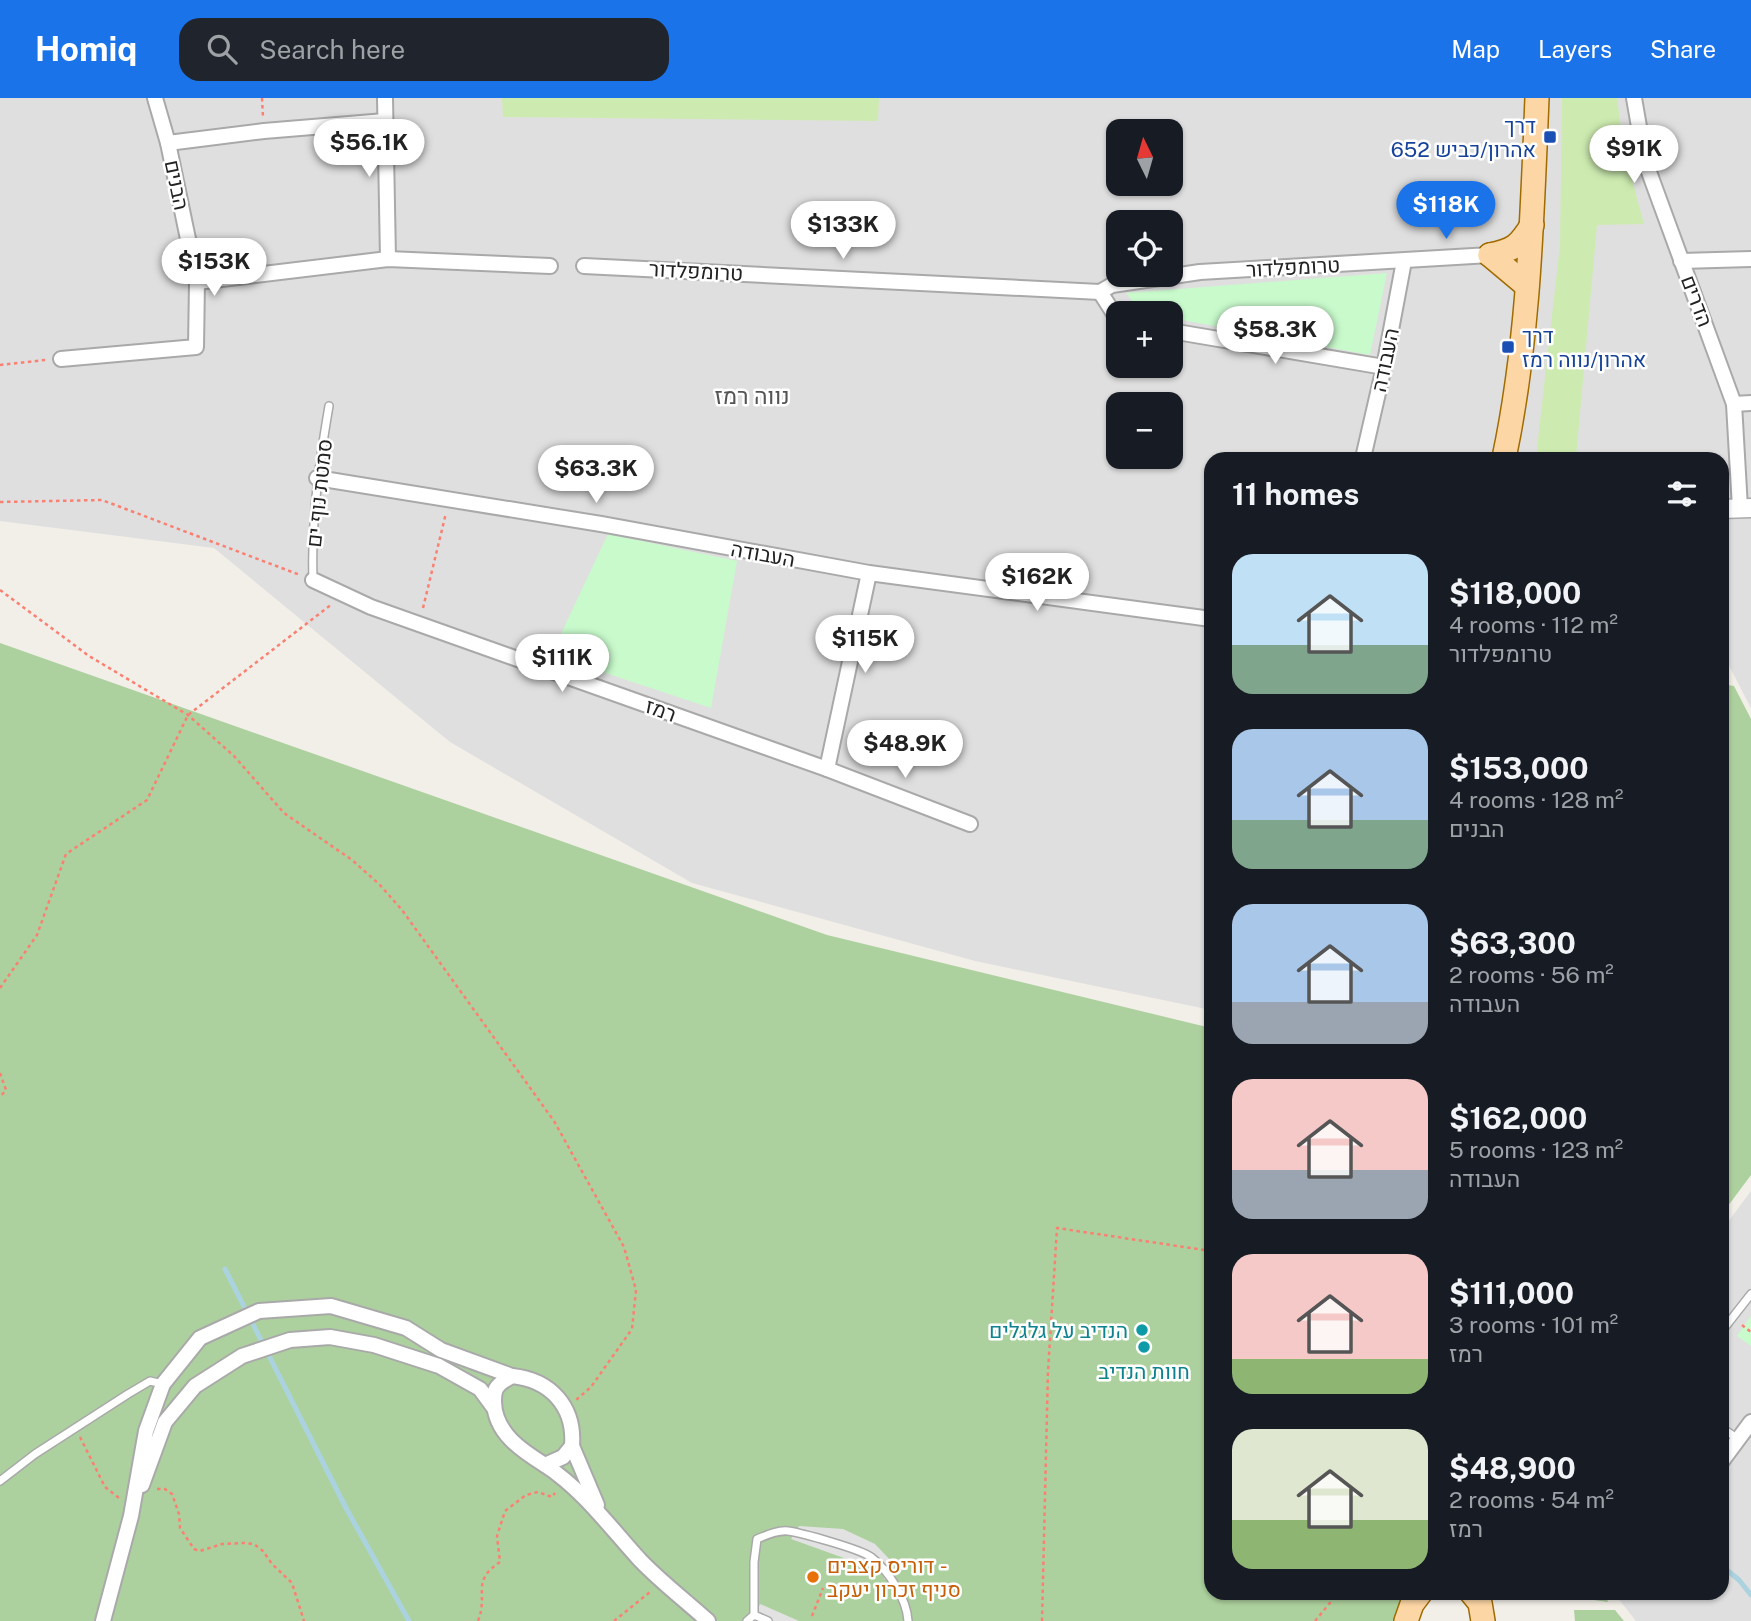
<!DOCTYPE html>
<meta charset="utf-8">
<style>
body{margin:0;font-family:"Public Sans",Heebo,sans-serif;background:#20242c;color:#f1f3f6;height:100vh;display:flex;flex-direction:column;font-size:26px;white-space:nowrap}
*{box-sizing:border-box;margin:0}
p{font-size:23px;color:#9ea1a6}
.icon{flex:none;width:38px;height:38px;fill:none;stroke:currentColor;stroke-width:2;stroke-linecap:round;stroke-linejoin:round}
.map{position:relative;flex:1;overflow:hidden}
.panel{position:absolute;left:1204px;top:354px;width:525px;height:1148px;display:flex;flex-direction:column;background:#171b24;border-radius:21px;box-shadow:0 2px 5px #0004}
.panel>*{flex:none}
.needle{width:46px;rotate:355deg}
.tools{position:absolute;left:1106px;top:21px;display:grid;gap:14px}
.tools a{display:grid;place-items:center;width:77px;height:77px;border-radius:14px;background:#171b24;box-shadow:0 2px 5px #0004;font-size:35px}
.price{position:absolute;translate:-50% -60px;padding:0 16px;border-radius:24px;background:#fff;color:#222;font-size:23px;line-height:46px;filter:drop-shadow(0 2px 4px #0008)}
.price::after{content:'';position:absolute;left:50%;top:42px;width:21px;height:16px;margin-left:-10px;background:inherit;clip-path:polygon(0 0,100% 0,50% 100%)}
.price.active{background:#1a73e8;color:#fff}
ul{padding:0;list-style:none}
li{display:flex;align-items:center;gap:21px;height:175px;padding:0 28px}
li span{display:grid;place-items:center;flex:none;width:196px;height:140px;border-radius:21px;color:#555}
li>.icon{margin-inline-start:auto}
span .icon{width:84px;height:84px;fill:#fffc;stroke-width:1}
li b{font-size:30px}
h2{display:flex;justify-content:space-between;align-items:center;height:84px;padding:0 28px;font-size:30px}
header{display:flex;align-items:center;gap:42px;box-sizing:border-box;height:98px;padding:0 35px;background:#1a73e8;color:#fff}
header strong{font-size:33px}
nav{display:flex;gap:38px;margin-inline-start:auto;font-size:24px}
.search{width:490px;height:63px;background:#20242c;display:flex;align-items:center;gap:18px;box-sizing:border-box;padding:0 24px;border-radius:21px;color:#9ea1a6;font-size:26px}
.map>svg:first-child{display:block}
</style>
<header>
<strong>Homiq</strong>
<div class="search"><svg class="icon" aria-label="search" viewBox="0 0 24 24"><circle cx="10" cy="10" r="6"/><path d="M15 15l6 6"/></svg>Search here</div>
<nav><a>Map</a><a>Layers</a><a>Share</a></nav>
</header>
<div class="map">
<svg width="1751" height="1523" viewBox="0 0 1751 1523">
<rect width="100%" height="100%" fill="#f2efe9"/>
<g fill="#e0dfdf" fill-rule="evenodd">
<path d="M0,0h1751v610l-25,-48h-4v-202h-511v552l-236,-49 -283,-78 -242,-141 -236,-194 -214,-27zM1118,33h53v53h-53zM1118,124h53v53h-53zM1118,215h53v53h-53zM1118,306h53v53h-53z"/>
<path d="M1751,1093v430h-115l-22,-28 108,-1v-362z"/>
</g>
<g fill="#cdebb0">
<path d="M502,0h377l-1,23 -375,-4z"/>
<path d="M1562,0h55l7,52 20,74 -47,1 -21,233h-38l-1,-10 23,-203z"/>
</g>
<g fill="#add19e">
<path d="M0,545l827,292 384,93v564l192,1 -3,28h-1400z"/>
<path d="M1722,586l12,2 17,33v456l-29,39z"/>
<path d="M1544,1495h61l3,9z"/>
<path d="M1574,1512h41l9,11h-49z"/>
</g>
<g fill="#c8facc">
<path d="M1387,175l-17,82 -199,-37v-5h-29l-16,-20z"/>
<path d="M608,436l129,27 -26,147 -160,-53z"/>
<path d="M1751,1218v30l-14,-10z"/>
</g>
<g fill="#e2e2e2">
<path d="M799,1428l44,3 32,15 19,20 -9,16 -5,-9 -89,-32z"/>
<path d="M760,1506l39,17h-46z"/>
</g>
<g fill="none" stroke-linecap="round" stroke-linejoin="round">
<g stroke="#aad3df" stroke-width="5">
<path d="M225,1171l121,239 63,113"/>
<path d="M1722,1468l17,14 12,15"/>
</g>
<g stroke="#a9a9a9" stroke-width="10">
<g id="service">
<path d="M313,481c-2,-58 6,-115 16,-173"/>
<path d="M1722,1233l29,-37"/>
<path d="M1722,1330l16,11"/>
<path d="M0,1383l35,-27 93,-60 22,-13 13,3"/>
<path d="M754,1517v-53l3,-23c10,-4 20,-9 31,-8 14,2 72,18 83,26 17,13 36,42 37,64"/>
<path d="M747,1523l7,-6 14,6"/>
</g>
</g>
<g stroke="#a9a9a9" stroke-width="18">
<g id="minor">
<path d="M385,0l3,161"/>
<path d="M1634,0l11,63 89,243 6,104"/>
<path d="M168,45l96,-12 121,-10"/>
<path d="M1681,163l70,-2"/>
<path d="M584,168l516,26 12,-7 88,-13 290,-17"/>
<path d="M197,184l191,-23 162,7"/>
<path d="M1100,194l18,28"/>
<path d="M1171,233l213,36"/>
<path d="M61,261l135,-12 1,-65 -29,-139 -13,-45"/>
<path d="M1734,306l17,-1"/>
<path d="M1363,360l21,-91 20,-106"/>
<path d="M317,380l284,46 268,49 342,46"/>
<path d="M313,482l58,27 456,162 143,55"/>
<path d="M827,671l42,-196"/>
<path d="M512,1278c39,4 63,31 60,70l-9,11 -18,8c-24,-15 -50,-32 -51,-63 0,-6 0,-12 4,-16 3,-4 9,-7 14,-10z"/>
<path d="M572,1348l25,59"/>
<path d="M1722,1363l29,-39"/>
<path d="M545,1367c38,25 64,61 95,95 21,22 46,41 68,61"/>
<path d="M142,1387l23,-63 30,-36 47,-30 48,-16 40,-3 44,8 65,21 41,23 14,19"/>
<path d="M103,1523l28,-105 15,-85 17,-47 37,-46 59,-27 72,-5 75,22 35,22 71,26"/>
</g>
</g>
<g stroke="#a9a9a9" stroke-width="21">
<path id="tertiary" d="M1722,411l29,-1"/>
</g>
<g stroke="#a06b00" stroke-width="26">
<g id="primary">
<path d="M1490,157c24,-5 29,-9 42,-30"/>
<path d="M1490,157l37,31"/>
<path d="M1504,360c25,-118 28,-240 33,-360"/>
<path d="M1471,1494l9,11 3,18"/>
<path d="M1406,1523l6,-17 9,-12"/>
</g>
</g>
<g stroke="#fa8072" stroke-width="2.5" stroke-dasharray="3.5 3.5" stroke-linecap="butt">
<path d="M262,0l1,19"/>
<path d="M0,267l45,-5"/>
<path d="M0,404l102,-2 198,75"/>
<path d="M0,492l89,66 99,59 46,41 50,57 68,47 27,24 23,26 152,211 70,126 12,43 -4,39 -41,58 -15,13"/>
<path d="M423,510l23,-95"/>
<path d="M0,890l37,-53 29,-81 81,-54 41,-85 144,-111"/>
<path d="M0,975l6,17 -6,7"/>
<path d="M1742,1227l9,7"/>
<path d="M80,1339l25,50 14,11"/>
<path d="M157,1391h8l7,5 7,20 1,14 14,21 6,2 22,-7 22,-1 10,1 9,7 9,13 20,19 12,38"/>
<path d="M812,1518l11,-28"/>
<path d="M478,1523c11,-28 -8,-39 22,-59l-3,-26 8,-25 21,-16 12,-3 14,5 3,-4"/>
<path d="M614,1523l36,-29"/>
<path d="M1042,1523l6,-250 9,-143 154,23"/>
<path d="M1315,1523l24,-29"/>
</g>
<use href="#service" stroke="#fff" stroke-width="7"/>
<use href="#minor" stroke="#fff" stroke-width="14"/>
<use href="#tertiary" stroke="#fff" stroke-width="18"/>
<use href="#primary" stroke="#fcd6a4" stroke-width="23"/>
</g>
<g fill="#1a4fb4" stroke="#fff" stroke-width="2.5">
<rect x="1543" y="32" width="14" height="14" rx="3.5"/>
<rect x="1501" y="242" width="14" height="14" rx="3.5"/>
</g>
<g fill="#0f9aa8" stroke="#fff" stroke-width="2.5">
<circle cx="1142" cy="1232" r="7"/>
<circle cx="1144" cy="1249" r="7"/>
</g>
<circle fill="#e8710a" stroke="#fff" stroke-width="2.5" cx="813" cy="1479" r="7"/>
<g text-anchor="middle" dominant-baseline="central" stroke-width="5" stroke-linejoin="round" paint-order="stroke">
<g font-size="21" fill="#164399" stroke="#fff" text-anchor="end">
<text x="1536" y="27">דרך<tspan x="1536" dy="24">אהרון/כביש 652</tspan></text>
<text x="1522" y="237" text-anchor="start">דרך<tspan x="1522" dy="24">אהרון/נווה רמז</tspan></text>
</g>
<g font-size="21" fill="#222" stroke="#fff">
<text transform="translate(177 87) rotate(78)">הבנים</text>
<text transform="translate(1293 169) rotate(-3)">טרומפלדור</text>
<text transform="translate(696 173) rotate(3)">טרומפלדור</text>
<text transform="translate(1697 203) rotate(69)">הדרים</text>
<text transform="translate(1385 262) rotate(-78)">העבודה</text>
<text transform="translate(319 395) rotate(-84)">סמטת נוף ים</text>
<text transform="translate(763 456) rotate(10)">העבודה</text>
<text transform="translate(661 612) rotate(20)">רמז</text>
</g>
<g font-size="21" fill="#0d838f" stroke="#fff" text-anchor="end">
<text x="1128" y="1232">הנדיב על גלגלים</text>
<text x="1144" y="1273" text-anchor="middle">חוות הנדיב</text>
</g>
<g font-size="21" fill="#c56008" stroke="#fff" text-anchor="start">
<text x="827" y="1467">דוריס קצבים -<tspan x="827" dy="24">סניף זכרון יעקב</tspan></text>
</g>
<g font-size="23" fill="#555" stroke="#fff">
<text x="752" y="297">נווה רמז</text>
</g>
</g>
</svg>
<div class="tools">
<a><svg class="needle" viewBox="-14 -14 28 28"><path d="M0-13l5 13h-10z" fill="#e53935"/><path d="M0 13l5-13h-10z" fill="#9ea1a6"/></svg></a>
<a><svg class="icon" aria-label="locate" viewBox="0 0 24 24"><circle cx="12" cy="12" r="6"/><path d="M12 2v4M12 18v4M2 12h4M18 12h4"/></svg></a>
<a>+</a>
<a>−</a>
</div>
<b class="price" style="left:369px;top:81px">$56.1K</b>
<b class="price" style="left:1634px;top:87px">$91K</b>
<b class="price active" style="left:1446px;top:143px">$118K</b>
<b class="price" style="left:843px;top:163px">$133K</b>
<b class="price" style="left:214px;top:200px">$153K</b>
<b class="price" style="left:1275px;top:268px">$58.3K</b>
<b class="price" style="left:596px;top:407px">$63.3K</b>
<b class="price" style="left:1037px;top:515px">$162K</b>
<b class="price" style="left:865px;top:577px">$115K</b>
<b class="price" style="left:562px;top:596px">$111K</b>
<b class="price" style="left:905px;top:682px">$48.9K</b>
<section class="panel">
<h2>11 homes<svg class="icon" aria-label="filters" viewBox="0 0 24 24"><path d="M4 7h16M4 17h16"/><circle cx="9" cy="7" r="2"/><circle cx="15" cy="17" r="2"/></svg></h2>
<ul>
<li><span style="background:linear-gradient(#bfe0f5 65%,#7fa58c 0)"><svg class="icon" aria-label="home" viewBox="0 0 24 24"><path d="M3 11l9-7 9 7M6 9v11h12V9"/></svg></span><div><b>$118,000</b><p>4 rooms · 112 m²</p><p>טרומפלדור</p></div></li>
<li><span style="background:linear-gradient(#a9c7e8 65%,#7fa58c 0)"><svg class="icon" aria-label="home" viewBox="0 0 24 24"><path d="M3 11l9-7 9 7M6 9v11h12V9"/></svg></span><div><b>$153,000</b><p>4 rooms · 128 m²</p><p>הבנים</p></div></li>
<li><span style="background:linear-gradient(#a9c7e8 70%,#9aa5b1 0)"><svg class="icon" aria-label="home" viewBox="0 0 24 24"><path d="M3 11l9-7 9 7M6 9v11h12V9"/></svg></span><div><b>$63,300</b><p>2 rooms · 56 m²</p><p>העבודה</p></div></li>
<li><span style="background:linear-gradient(#f6c9c9 65%,#9aa5b1 0)"><svg class="icon" aria-label="home" viewBox="0 0 24 24"><path d="M3 11l9-7 9 7M6 9v11h12V9"/></svg></span><div><b>$162,000</b><p>5 rooms · 123 m²</p><p>העבודה</p></div></li>
<li><span style="background:linear-gradient(#f6c9c9 75%,#8fb573 0)"><svg class="icon" aria-label="home" viewBox="0 0 24 24"><path d="M3 11l9-7 9 7M6 9v11h12V9"/></svg></span><div><b>$111,000</b><p>3 rooms · 101 m²</p><p>רמז</p></div></li>
<li><span style="background:linear-gradient(#dfe7d0 65%,#8fb573 0)"><svg class="icon" aria-label="home" viewBox="0 0 24 24"><path d="M3 11l9-7 9 7M6 9v11h12V9"/></svg></span><div><b>$48,900</b><p>2 rooms · 54 m²</p><p>רמז</p></div></li>
</ul>
</section>
</div>
